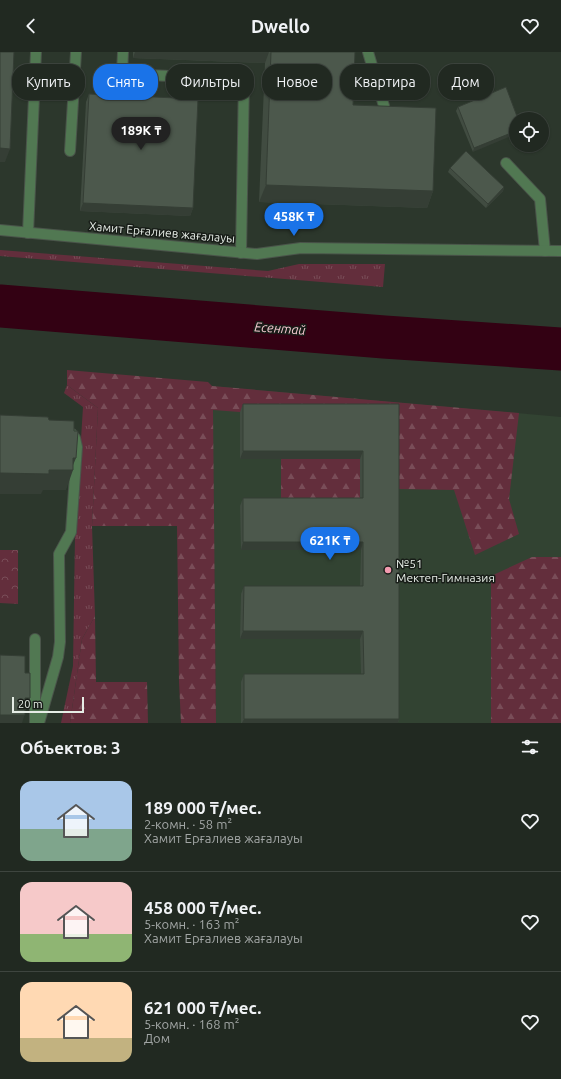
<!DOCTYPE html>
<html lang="ru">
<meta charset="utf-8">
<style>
body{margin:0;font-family:Ubuntu,sans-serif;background:#2d352e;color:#f1f3f6;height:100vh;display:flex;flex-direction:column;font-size:15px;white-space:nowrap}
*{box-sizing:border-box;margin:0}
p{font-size:13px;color:#a2a6a5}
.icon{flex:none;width:22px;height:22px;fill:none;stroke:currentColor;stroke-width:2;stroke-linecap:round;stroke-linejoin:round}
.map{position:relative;height:671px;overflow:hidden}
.side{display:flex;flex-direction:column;background:#212921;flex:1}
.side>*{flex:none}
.banner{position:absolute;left:12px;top:12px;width:537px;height:36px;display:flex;gap:8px}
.controls{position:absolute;left:509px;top:60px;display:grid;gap:8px}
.controls a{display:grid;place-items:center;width:40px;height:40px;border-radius:50%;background:#212921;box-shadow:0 1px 3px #0004,0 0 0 1px #3e453f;font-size:20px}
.scale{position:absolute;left:12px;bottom:10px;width:72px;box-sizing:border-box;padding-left:4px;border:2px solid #e6ede6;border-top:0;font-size:11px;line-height:14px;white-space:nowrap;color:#e6ede6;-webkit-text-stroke:3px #181d18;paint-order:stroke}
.price{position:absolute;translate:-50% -34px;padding:0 9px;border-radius:14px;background:#1a73e8;color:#fff;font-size:13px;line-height:26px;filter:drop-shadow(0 1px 2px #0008)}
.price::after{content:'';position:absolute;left:50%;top:24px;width:12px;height:9px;margin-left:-6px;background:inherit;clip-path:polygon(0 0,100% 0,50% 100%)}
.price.current{background:#222;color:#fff}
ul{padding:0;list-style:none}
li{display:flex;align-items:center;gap:12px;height:100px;padding:0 20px}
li+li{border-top:1px solid #3e453f}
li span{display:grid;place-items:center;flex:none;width:112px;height:80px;border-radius:12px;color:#555}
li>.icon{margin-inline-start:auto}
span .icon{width:48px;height:48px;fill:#fffc;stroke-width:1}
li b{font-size:17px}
h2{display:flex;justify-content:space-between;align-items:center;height:48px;padding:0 20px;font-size:17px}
.pill{padding:0 14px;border-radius:16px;background:#212921;box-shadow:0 1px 3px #0004,0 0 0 1px #3e453f;font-size:14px;line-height:36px}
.pill.current{background:#1a73e8;color:#fff}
header{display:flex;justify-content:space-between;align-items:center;height:52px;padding:0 20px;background:#212921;font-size:18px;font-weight:700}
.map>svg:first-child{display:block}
</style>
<header><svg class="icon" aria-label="back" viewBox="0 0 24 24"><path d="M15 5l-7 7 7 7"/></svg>Dwello<svg class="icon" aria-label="heart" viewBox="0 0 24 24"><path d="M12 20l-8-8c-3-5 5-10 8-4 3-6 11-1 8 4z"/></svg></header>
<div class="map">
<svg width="561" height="671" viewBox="0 0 561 671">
<defs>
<pattern id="grass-tufts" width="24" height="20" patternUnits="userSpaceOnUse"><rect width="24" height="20" fill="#632e3c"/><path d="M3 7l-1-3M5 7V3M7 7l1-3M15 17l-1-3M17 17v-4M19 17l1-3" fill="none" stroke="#794d58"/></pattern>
<pattern id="forest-firs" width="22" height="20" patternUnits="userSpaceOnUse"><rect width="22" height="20" fill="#632e3c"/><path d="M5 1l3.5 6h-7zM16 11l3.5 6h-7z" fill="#794d58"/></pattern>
<pattern id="park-crowns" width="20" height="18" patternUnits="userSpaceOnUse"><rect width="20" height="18" fill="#632e3c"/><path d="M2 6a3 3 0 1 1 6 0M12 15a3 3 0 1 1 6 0" fill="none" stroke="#794d58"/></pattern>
</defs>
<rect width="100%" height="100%" fill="#2c372c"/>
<path fill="#324332" d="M212,334l349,31v306h-345z"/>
<g fill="url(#grass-tufts)">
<path d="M0,198l268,21 31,-7h86l-2,23 -383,-31z"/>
<path d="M67,333l31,23 -6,118 3,90 -13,23 -12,84h-9l12,-57 2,-130 8,-129 -19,-14z"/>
</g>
<g fill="url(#forest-firs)">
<path d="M67,318l141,12 4,4 307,27 -10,86 10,35 -44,21 -21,-65 -58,-1v-77h-156l-27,-2 3,313h-35l-2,-41 -2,-156h-85l6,-118 -31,-23z"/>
<rect x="281" y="407" width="79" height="47"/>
<path d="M532,505h29v166h-70v-147z"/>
<path d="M95,564l1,66h51l1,41h-78l12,-84z"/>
</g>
<path fill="url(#park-crowns)" d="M0,498h18v54l-18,-1z"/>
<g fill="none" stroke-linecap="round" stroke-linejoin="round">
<path stroke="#330113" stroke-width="43" d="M0,254l384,31 177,12"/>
<g stroke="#4a544a" stroke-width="12">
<g id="service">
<path d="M123,0l-1,22 122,5 -3,174"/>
<path d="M368,0l16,54"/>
<path d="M70,99l6,-99"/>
<path d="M506,111l34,36 5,52"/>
<path d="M28,181l8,-181"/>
<path d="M35,671v-84"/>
<path d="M39,671l19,-66 2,-15 -1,-88 12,-22 6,-85 -2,-9 -3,-4"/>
</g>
</g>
<g stroke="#4a544a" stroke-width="12">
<path id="minor" d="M0,178l257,24 44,-6 260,3"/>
</g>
<use href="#service" stroke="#517852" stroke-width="10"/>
<use href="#minor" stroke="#517852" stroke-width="10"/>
</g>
<g fill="#414c41">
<path d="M133,0h222l-2,53 80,86 -6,17 -168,-6 6,-139 -132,-5z"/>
<path d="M506,35l-33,65 -17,-41 2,-4z"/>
<path d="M89,42l104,114 -3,8 -110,-5 6,-109z"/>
<path d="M450,116l54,19 -1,4 -17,17 -38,-36z"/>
<path d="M243,352h156v315l-1,4h-157v-41l3,-8h117l-1,-35h-120l1,-45 3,-8h116l1,-36h-120l-1,-44 3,-8h117v-39h-120v-47z"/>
</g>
<g fill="#353e35">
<path d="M135,0h134l-4,11 -132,-5z"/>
<path d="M516,79v3l-43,18 1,-4z"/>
<path d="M0,96l10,1 -5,13h-5z"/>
<path d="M266,133l167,6 -6,17 -168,-6z"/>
<path d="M504,135l-1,4 -17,17 2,-4z"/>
<path d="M83,151l110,5 -3,8 -110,-5z"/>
<path d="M243,399h120l-3,8h-120z"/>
<path d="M73,406h3l-5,12h2l-7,20h-23l-2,4h-41v-21l49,-3z"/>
<path d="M243,490h120l-2,8h-120z"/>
<path d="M243,579h120l-3,8h-120z"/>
<path d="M25,646h5l-8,25h-22v-8z"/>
<path d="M244,667h155l-1,4h-156z"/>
</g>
<g fill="#4c584c" stroke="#353e35">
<path d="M0,0h14l-4,97 -10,-1z"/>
<path d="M271,0h84l-2,53 83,3 -3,83 -167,-6z"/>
<path d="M506,35l12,32h-2v12l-42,17 -16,-41z"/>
<path d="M89,42l109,5 -5,109 -110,-5z"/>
<path d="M466,99l38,36 -16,17 -38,-36z"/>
<path d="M243,352h156v315h-155v-45h120l-1,-43h-120l1,-45h119v-44h-120v-44h120v-47h-120z"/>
<path d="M0,363l48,2 1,3 25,1v10h4l-2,27h-3v12h-24v4l-49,-1z"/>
<path d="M0,603l25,1v17h5v25h-5v17h-25z"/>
</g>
<circle fill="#f29aaf" stroke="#181d18" stroke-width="1.5" cx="388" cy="518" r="4"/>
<g text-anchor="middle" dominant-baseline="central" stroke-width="3" stroke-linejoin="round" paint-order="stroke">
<g font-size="12" fill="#e6ede6" stroke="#181d18">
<text transform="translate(162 180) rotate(5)">Хамит Ерғалиев жағалауы</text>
</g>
<g font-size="12" fill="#e6ede6" stroke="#181d18" text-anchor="start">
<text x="396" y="511">№51<tspan x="396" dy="14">Мектеп-Гимназия</tspan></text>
</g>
<g font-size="13" font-style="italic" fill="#f5c8d1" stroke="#181d18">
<text transform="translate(280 276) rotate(4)">Есентай</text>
</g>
</g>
</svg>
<div class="controls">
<a><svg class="icon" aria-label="locate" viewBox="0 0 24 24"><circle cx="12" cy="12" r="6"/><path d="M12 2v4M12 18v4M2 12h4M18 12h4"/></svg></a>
</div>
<div class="scale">20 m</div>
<b class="price current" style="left:141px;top:99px">189K ₸</b>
<b class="price" style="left:294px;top:185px">458K ₸</b>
<b class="price" style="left:330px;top:509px">621K ₸</b>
<div class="banner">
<a class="pill">Купить</a>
<a class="pill current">Снять</a>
<a class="pill">Фильтры</a>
<a class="pill">Новое</a>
<a class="pill">Квартира</a>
<a class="pill">Дом</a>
</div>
</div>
<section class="side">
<h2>Объектов: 3<svg class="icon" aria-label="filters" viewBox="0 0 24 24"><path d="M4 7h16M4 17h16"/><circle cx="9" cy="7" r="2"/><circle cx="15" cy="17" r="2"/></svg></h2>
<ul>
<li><span style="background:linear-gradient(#a9c7e8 60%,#7fa58c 0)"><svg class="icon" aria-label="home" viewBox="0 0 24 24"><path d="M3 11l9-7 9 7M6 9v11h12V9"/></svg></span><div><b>189 000 ₸/мес.</b><p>2-комн. · 58 m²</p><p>Хамит Ерғалиев жағалауы</p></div><svg class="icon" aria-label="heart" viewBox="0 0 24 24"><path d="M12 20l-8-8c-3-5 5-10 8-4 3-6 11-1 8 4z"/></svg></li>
<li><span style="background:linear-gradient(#f6c9c9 65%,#8fb573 0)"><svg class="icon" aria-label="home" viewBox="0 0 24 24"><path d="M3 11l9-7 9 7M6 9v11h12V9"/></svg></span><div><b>458 000 ₸/мес.</b><p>5-комн. · 163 m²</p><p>Хамит Ерғалиев жағалауы</p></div><svg class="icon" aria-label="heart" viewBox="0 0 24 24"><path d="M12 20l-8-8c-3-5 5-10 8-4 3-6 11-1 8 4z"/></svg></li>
<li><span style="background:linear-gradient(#ffd9b3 70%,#c2b280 0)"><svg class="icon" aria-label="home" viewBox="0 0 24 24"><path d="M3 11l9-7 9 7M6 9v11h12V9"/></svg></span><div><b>621 000 ₸/мес.</b><p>5-комн. · 168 m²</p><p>Дом</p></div><svg class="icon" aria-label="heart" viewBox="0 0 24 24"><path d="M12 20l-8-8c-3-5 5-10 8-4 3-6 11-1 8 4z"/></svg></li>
</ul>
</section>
